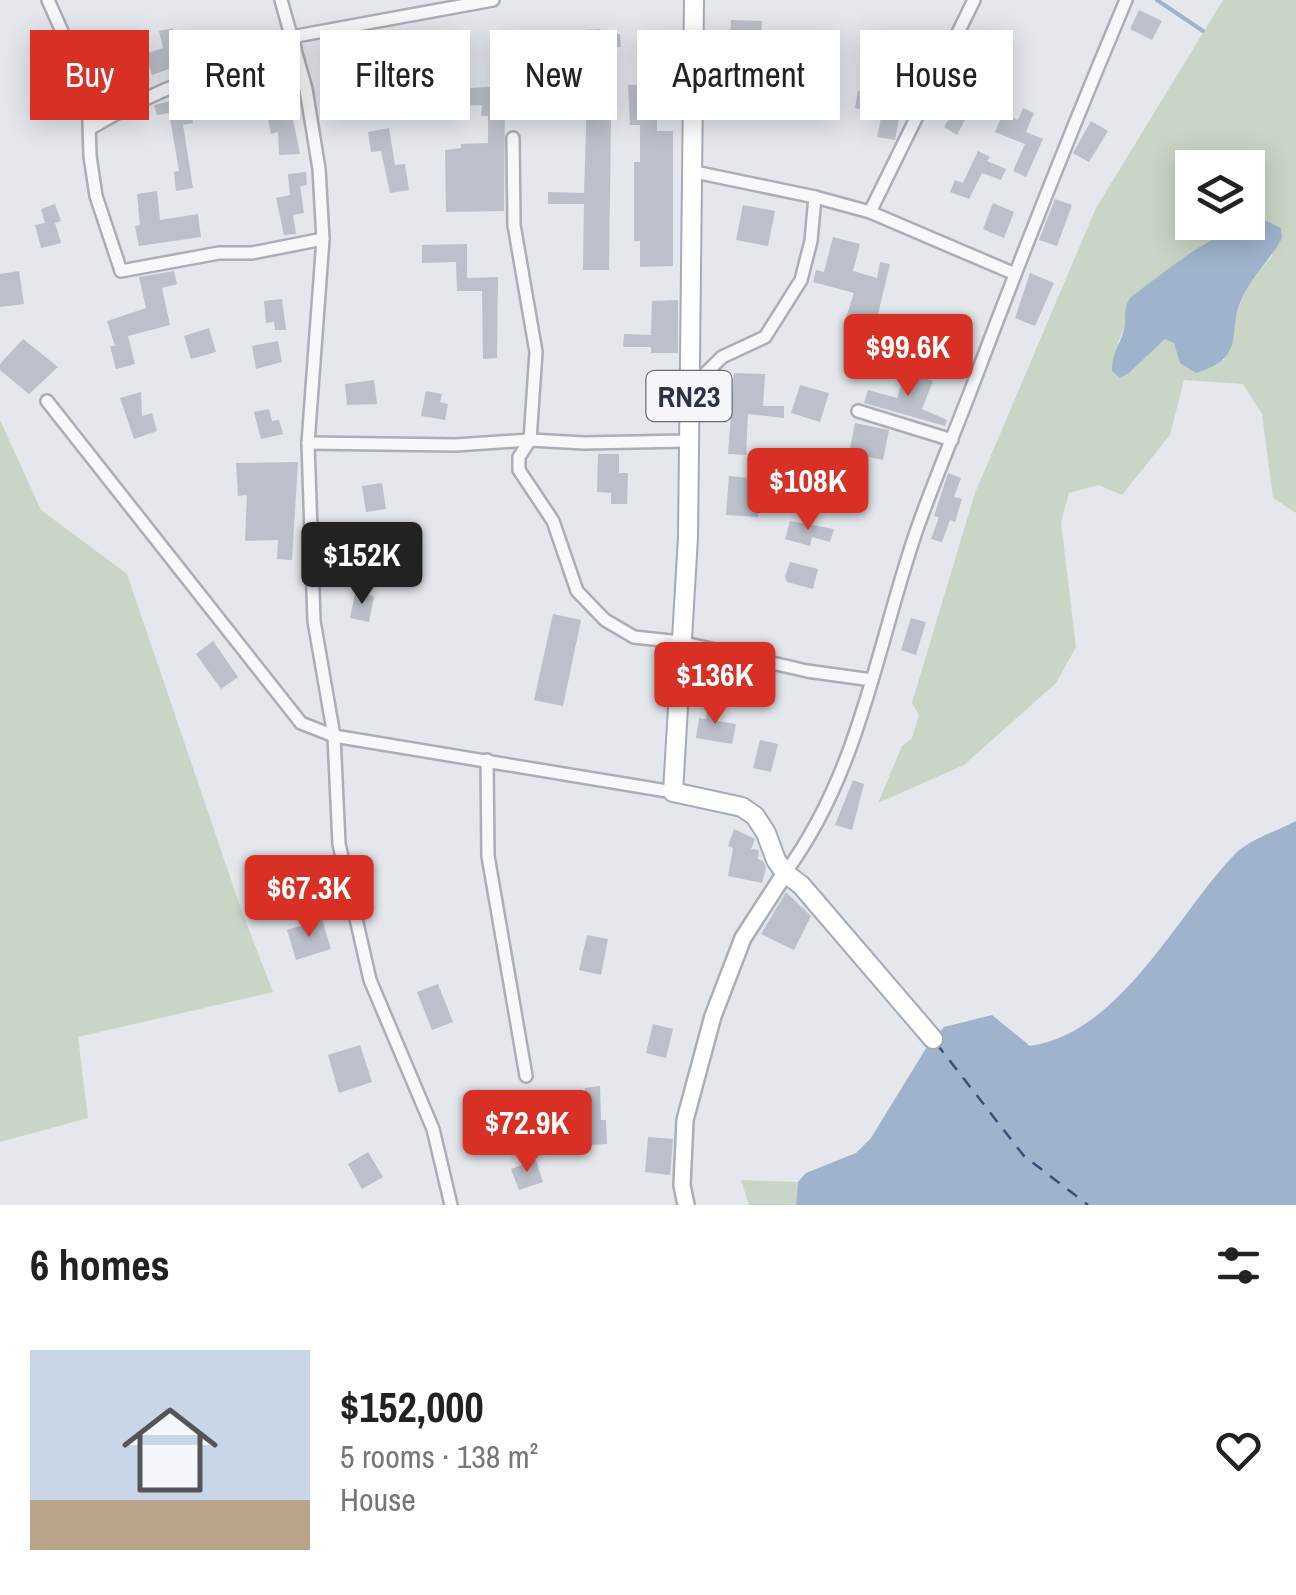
<!DOCTYPE html>
<meta charset="utf-8">
<style>
body{margin:0;font-family:"Archivo Narrow",sans-serif;background:#f6f6f6;color:#222;height:100vh;display:flex;flex-direction:column;font-size:38px;white-space:nowrap}
*{box-sizing:border-box;margin:0}
p{font-size:32px;color:#767676}
.icon{flex:none;width:55px;height:55px;fill:none;stroke:currentColor;stroke-width:2;stroke-linecap:round;stroke-linejoin:round}
.map{position:relative;height:1205px;overflow:hidden}
.sheet{display:flex;flex-direction:column;background:#fff;flex:1}
.sheet>*{flex:none}
.guide{position:absolute;left:30px;top:30px;width:1238px;height:90px;display:flex;gap:20px}
.tools{position:absolute;left:1175px;top:150px;display:grid;gap:20px}
.tools a{display:grid;place-items:center;width:90px;height:90px;border-radius:0px;background:#fff;box-shadow:0 5px 25px #0003;font-size:50px}
.price{position:absolute;translate:-50% -85px;padding:0 22px;border-radius:10px;background:#d93025;color:#fff;font-size:32px;line-height:65px;filter:drop-shadow(0 2px 5px #0008)}
.price::after{content:'';position:absolute;left:50%;top:60px;width:30px;height:22px;margin-left:-15px;background:inherit;clip-path:polygon(0 0,100% 0,50% 100%)}
.price.selected{background:#222;color:#fff}
ul{padding:0;list-style:none}
li{display:flex;align-items:center;gap:30px;height:250px;padding:0 30px}
li span{display:grid;place-items:center;flex:none;width:280px;height:200px;border-radius:0px;color:#555}
li>.icon{margin-inline-start:auto}
span .icon{width:120px;height:120px;fill:#fffc;stroke-width:1}
li b{font-size:42px}
h2{display:flex;justify-content:space-between;align-items:center;height:120px;padding:0 30px;font-size:42px}
.chip{padding:0 35px;border-radius:0px;background:#fff;box-shadow:0 5px 25px #0003;font-size:35px;line-height:90px}
.chip.selected{background:#d93025;color:#fff}
.map>svg:first-child{display:block}
</style>
<div class="map">
<svg width="1296" height="1205" viewBox="0 0 1296 1205">
<rect width="100%" height="100%" fill="#e4e7ec"/>
<g fill="#c9d6c5" fill-rule="evenodd">
<path d="M1223,0h73v513l-23,-15 -11,-84 -19,-30 -59,-4 -14,55 -48,60 -24,-10 -29,8 -8,29 15,125 -20,36 -92,82 -86,38 24,-57 10,-8 7,-23 -7,-12 63,-210 121,-285zM1192,168h56v54h-56zM1246,223l27,33c-13,14 -28,29 -33,48 -7,22 -4,34 -16,56l-59,-21 -36,34 -11,-30c4,-7 5,-14 9,-21 29,-47 70,-75 119,-99z"/>
<path d="M0,420l41,90 86,64 114,335 32,83 -195,45 10,81 -88,24z"/>
<path d="M741,1180l57,2 -2,23h-47z"/>
</g>
<g fill="#9fb4cc">
<path d="M1265,220l16,8 1,10c-11,21 -30,38 -40,60 -16,36 6,59 -46,75l-16,-10 -6,-20 -9,-4 -36,34 -9,5 -8,-7c-1,-16 8,-26 12,-41 3,-12 -2,-21 7,-33 40,-30 84,-68 134,-77z"/>
<path d="M1296,821v384h-500l2,-23 8,-9 50,-20 15,-15 57,-93 16,-18 48,-12 38,31c91,-13 147,-132 205,-192 15,-15 42,-23 61,-33z"/>
</g>
<g fill="none" stroke-linecap="round" stroke-linejoin="round">
<path stroke="#9fb4cc" stroke-width="4" d="M1157,0l46,31"/>
<path stroke="#34527a" stroke-width="2.5" stroke-dasharray="12 10" stroke-linecap="butt" d="M936,1043l88,113 64,49"/>
</g>
<g fill="#bbc0ca">
<path d="M1139,10l23,11 -10,19 -22,-11z"/>
<path d="M731,20l31,1 -1,19 -31,-1z"/>
<path d="M173,28l4,18 46,-13 6,20 -23,7 -3,-12 -29,10 3,8 -25,9 -7,-21 18,-6 -4,-17z"/>
<path d="M600,29v6l20,-1 1,13 -23,2 1,71h12l-2,150h-26l1,-66h-36v-12l36,1 3,-97 -3,-66z"/>
<path d="M386,35l7,27 -15,4 -4,-15 -21,5 -3,-10z"/>
<path d="M528,44l1,4 13,-1 2,17 -26,7 -3,-25z"/>
<path d="M672,45l1,23h7l1,18 -38,-1 2,30h12v16h16v135l-33,1v-26h-6v-79h6v-37h-10l-2,-40h11l1,-39z"/>
<path d="M277,62l13,57h3l7,35 -21,1 -1,-23 -7,2 -9,-45 -13,3 -2,-14 13,-2 -2,-9z"/>
<path d="M978,62l14,6 -35,67 -13,-8 18,-28 -14,-6 9,-21 14,6z"/>
<path d="M431,75l3,14 6,-1 3,16 -21,4 -6,-30z"/>
<path d="M62,77l8,21 -24,9 -7,-21z"/>
<path d="M866,81l13,2 -2,11 26,4 -8,42 -18,-3 5,-24 -27,-5 3,-17 6,1z"/>
<path d="M500,86l1,21h4l-1,104 -58,1 -1,-62 16,-2v-4l27,-1v-27h-7l1,-11 -23,1 -1,-17z"/>
<path d="M187,97l6,26 -10,2 10,63 -17,3 -2,-19 5,-1 -10,-58 -12,2 -3,-10z"/>
<path d="M1023,108l11,5 -8,19 17,7 -17,38 -13,-6 12,-27 -30,-12 8,-19 15,7z"/>
<path d="M1091,121l17,10 -19,31 -16,-9z"/>
<path d="M389,128l6,37 10,-1 4,26 -19,3 -9,-42 -10,1 -3,-20z"/>
<path d="M978,151l12,6 -3,4 19,8 -5,11 -19,-7 -13,26 -19,-7 5,-12 8,3z"/>
<path d="M306,172l1,13 -7,1 4,27 -11,2 3,19 -12,1 -8,-37 14,-3 -2,-21z"/>
<path d="M157,191l3,29 38,-6 3,23 -62,9 -4,-20 5,-1 -3,-31z"/>
<path d="M1055,199l17,6 -15,41 -18,-6z"/>
<path d="M993,203l21,9 -10,26 -21,-9z"/>
<path d="M55,204l6,17 -6,2 6,20 -20,5 -6,-23 10,-2 -4,-14z"/>
<path d="M743,205l32,6 -7,35 -32,-6z"/>
<path d="M833,237l27,7 -7,27 24,7 3,-16 10,2 -13,54 -10,-1 -4,10 -18,-6 9,-28 -41,-11 3,-12 8,2z"/>
<path d="M467,244v34l31,-1 -1,81 -14,1 -1,-68h-25l-1,-29 -34,1v-18z"/>
<path d="M19,271l5,33 -24,3v-33z"/>
<path d="M174,271l3,13 -15,4 8,37 -42,11 7,28 -19,5 -6,-23h5l-8,-25 39,-13 -7,-31z"/>
<path d="M1030,273l24,10 -19,43 -20,-8z"/>
<path d="M282,299l4,31h-11l-1,-8 -8,1 -2,-22z"/>
<path d="M678,300v53h-27v-6h-28l1,-13 27,1 1,-34z"/>
<path d="M209,328l7,24 -25,7 -7,-23z"/>
<path d="M23,339l35,28 -29,27 -29,-24v-6z"/>
<path d="M278,341l4,21 -26,7 -4,-23z"/>
<path d="M906,372l27,9 -11,28 25,11 -2,6 -81,-23 4,-13 29,8z"/>
<path d="M734,373l31,1 -2,32h21v12l-36,-4 -2,41 -18,-1z"/>
<path d="M374,380l3,24 -30,1 -2,-21z"/>
<path d="M800,385l29,8 -9,29 -29,-9z"/>
<path d="M426,391l16,3 -2,8 8,2 -3,16 -24,-4z"/>
<path d="M141,392l1,24 10,-3 5,18 -23,8 -14,-41z"/>
<path d="M269,409l3,12 7,-1 4,14 -22,5 -7,-27z"/>
<path d="M855,423l34,7 -6,30 -34,-7z"/>
<path d="M598,454h21v19h9l-1,31h-16v-11l-14,-1z"/>
<path d="M298,462l-6,98 -15,-1 1,-19 -33,1 2,-46 -9,1 -2,-33z"/>
<path d="M948,473l13,5 -7,19 8,2 -7,23 -5,-2 -8,22 -11,-3 8,-22 -5,-1z"/>
<path d="M729,476l32,3 -3,38 -32,-2z"/>
<path d="M382,483l4,26 -20,3 -4,-26z"/>
<path d="M790,521l44,8 -4,13 -18,-5 -2,9 -25,-7z"/>
<path d="M790,562l28,7 -5,20 -26,-7 -2,-5z"/>
<path d="M355,593l19,3 -5,26 -19,-4z"/>
<path d="M553,614l28,6 -18,86 -29,-6z"/>
<path d="M911,618l15,4 -10,33 -15,-5z"/>
<path d="M213,641l25,36 -17,12 -25,-35z"/>
<path d="M702,658l38,7 -3,19 -39,-6z"/>
<path d="M709,702l11,2 -2,17 18,3 -4,20 -36,-6 3,-20 7,1z"/>
<path d="M760,740l18,4 -7,28 -18,-4z"/>
<path d="M853,780l11,4 -12,46 -17,-5z"/>
<path d="M734,829l21,10 -4,10 8,1 -1,9 5,2 3,7 -4,15 -34,-7 5,-28 -5,-2z"/>
<path d="M786,892l25,24 -17,34 -33,-16z"/>
<path d="M322,919l9,30 -35,11 -9,-30z"/>
<path d="M587,935l21,4 -7,36 -22,-5z"/>
<path d="M438,984l15,38 -21,8 -15,-38z"/>
<path d="M653,1024l20,5 -7,29 -20,-5z"/>
<path d="M360,1045l12,37 -33,11 -11,-38z"/>
<path d="M600,1086l1,34h5l1,24 -16,1v-32l-4,1 -2,-26z"/>
<path d="M648,1137l25,2 -3,36 -25,-3z"/>
<path d="M368,1152l15,25 -21,12 -14,-25z"/>
<path d="M536,1160l7,22 -24,8 -8,-21z"/>
</g>
<g fill="none" stroke-linecap="round" stroke-linejoin="round">
<g stroke="#a9aeb7" stroke-width="16">
<g id="street">
<path d="M48,0l40,90 2,66 6,40 25,75 98,-18h33l71,-14"/>
<path d="M281,0l25,89 13,80 4,70 -15,204 6,178 20,115 5,108 31,136 63,149 18,76"/>
<path d="M291,37l202,-37"/>
<path d="M91,128c65,-39 130,-63 204,-80"/>
<path d="M513,138l1,87 22,127 -6,88 -11,17v13l34,51 24,70 28,29 29,17 46,5 127,29 65,9"/>
<path d="M690,171l125,26 55,15 145,62"/>
<path d="M870,212l104,-212"/>
<path d="M690,389l32,-32 43,-20 36,-57 10,-39 4,-44"/>
<path d="M47,401l254,322 33,13 339,56"/>
<path d="M858,411l94,29"/>
<path d="M308,443l148,2 74,-5 54,3 103,-2"/>
<path d="M487,760l1,96 38,220"/>
<path d="M785,873c75,-101 92,-228 132,-344 17,-48 37,-95 55,-142 49,-130 100,-259 154,-387"/>
</g>
</g>
<g stroke="#a9aeb7" stroke-width="20">
<path id="secondary" d="M686,1205l-4,-20 3,-65 28,-104 30,-78 42,-65"/>
</g>
<g stroke="#a3abb8" stroke-width="22">
<path id="primary" d="M694,0l-6,537 -15,255 69,15 13,9 11,17 10,27 9,13 16,12 132,154"/>
</g>
<use href="#street" stroke="#f7f8fa" stroke-width="11"/>
<use href="#secondary" stroke="#fff" stroke-width="15"/>
<use href="#primary" stroke="#fff" stroke-width="18"/>
</g>
<g text-anchor="middle" dominant-baseline="central" stroke-width="10" stroke-linejoin="round" paint-order="stroke">
<rect fill="#f4f6f9" stroke="#676e7b" stroke-width="2.5" x="646.5" y="371" width="85" height="50" rx="8"/>
<g font-size="30" font-weight="bold" fill="#2b3445">
<text x="689" y="396">RN23</text>
</g>
</g>
</svg>
<div class="tools">
<a><svg class="icon" aria-label="layers" viewBox="0 0 24 24"><path d="M12 4l9 5-9 5-9-5zM3 14l9 5 9-5"/></svg></a>
</div>
<b class="price" style="left:908px;top:399px">$99.6K</b>
<b class="price" style="left:808px;top:533px">$108K</b>
<b class="price selected" style="left:362px;top:607px">$152K</b>
<b class="price" style="left:715px;top:727px">$136K</b>
<b class="price" style="left:309px;top:940px">$67.3K</b>
<b class="price" style="left:527px;top:1175px">$72.9K</b>
<div class="guide">
<a class="chip selected">Buy</a>
<a class="chip">Rent</a>
<a class="chip">Filters</a>
<a class="chip">New</a>
<a class="chip">Apartment</a>
<a class="chip">House</a>
</div>
</div>
<section class="sheet">
<h2>6 homes<svg class="icon" aria-label="filters" viewBox="0 0 24 24"><path d="M4 7h16M4 17h16"/><circle cx="9" cy="7" r="2"/><circle cx="15" cy="17" r="2"/></svg></h2>
<ul>
<li><span style="background:linear-gradient(#c9d6e8 75%,#b9a48a 0)"><svg class="icon" aria-label="home" viewBox="0 0 24 24"><path d="M3 11l9-7 9 7M6 9v11h12V9"/></svg></span><div><b>$152,000</b><p>5 rooms · 138 m²</p><p>House</p></div><svg class="icon" aria-label="heart" viewBox="0 0 24 24"><path d="M12 20l-8-8c-3-5 5-10 8-4 3-6 11-1 8 4z"/></svg></li>
</ul>
</section>
